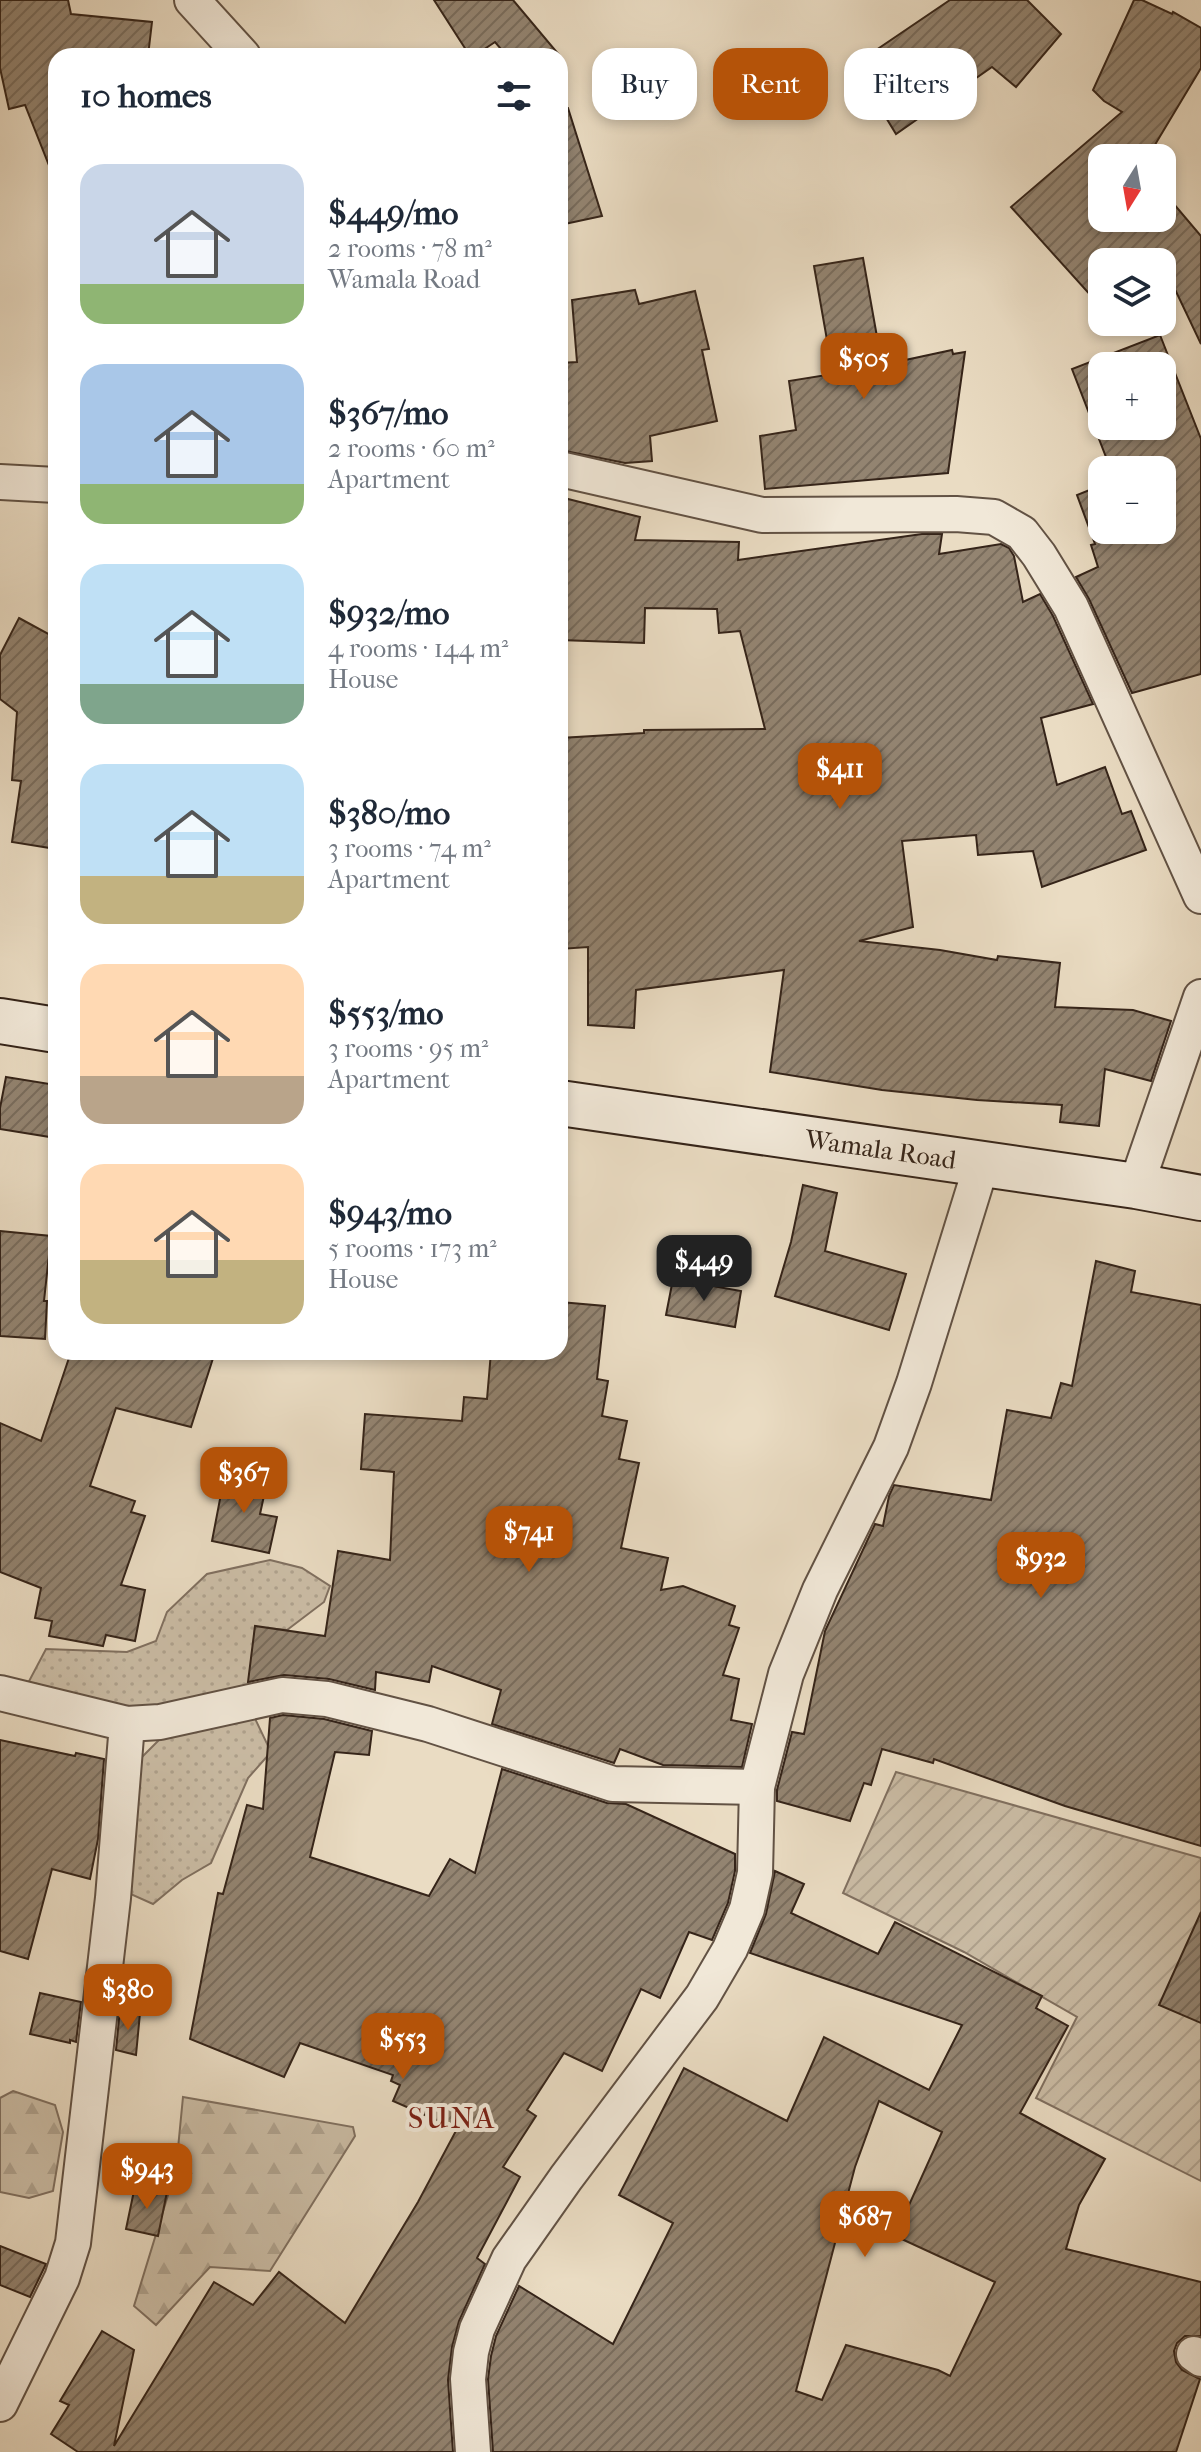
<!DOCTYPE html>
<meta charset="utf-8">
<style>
body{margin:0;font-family:"IM FELL French Canon",serif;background:#f2f2f3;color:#1f2937;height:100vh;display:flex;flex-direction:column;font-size:30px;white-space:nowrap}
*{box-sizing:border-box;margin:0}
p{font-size:26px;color:#747a83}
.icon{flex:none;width:44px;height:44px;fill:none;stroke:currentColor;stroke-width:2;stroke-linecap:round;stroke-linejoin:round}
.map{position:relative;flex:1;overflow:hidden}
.drawer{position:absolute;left:48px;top:48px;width:520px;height:1312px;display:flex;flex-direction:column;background:#fff;border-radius:24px;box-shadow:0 4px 12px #0003}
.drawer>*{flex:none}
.top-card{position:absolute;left:592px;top:48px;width:488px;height:72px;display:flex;gap:16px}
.needle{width:52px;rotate:191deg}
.fabs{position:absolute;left:1088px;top:144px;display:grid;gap:16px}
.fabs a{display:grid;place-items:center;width:88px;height:88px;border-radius:16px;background:#fff;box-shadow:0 4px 12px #0003;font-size:40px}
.price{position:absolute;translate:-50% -68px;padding:0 18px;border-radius:16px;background:#b45309;color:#fff;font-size:26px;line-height:52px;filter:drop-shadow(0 2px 4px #0008)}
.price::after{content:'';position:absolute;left:50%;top:48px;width:24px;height:18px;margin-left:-12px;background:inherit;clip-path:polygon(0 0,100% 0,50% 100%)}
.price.on{background:#222;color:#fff}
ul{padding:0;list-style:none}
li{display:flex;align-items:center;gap:24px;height:200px;padding:0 32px}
li span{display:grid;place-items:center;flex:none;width:224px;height:160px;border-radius:24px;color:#555}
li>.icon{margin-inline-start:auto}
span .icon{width:96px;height:96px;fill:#fffc;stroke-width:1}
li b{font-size:34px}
h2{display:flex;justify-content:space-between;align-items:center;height:96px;padding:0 32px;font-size:34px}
.tag{padding:0 28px;border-radius:24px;background:#fff;box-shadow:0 4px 12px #0003;font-size:28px;line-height:72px}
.tag.on{background:#b45309;color:#fff}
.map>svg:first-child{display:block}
</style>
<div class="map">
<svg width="1201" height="2452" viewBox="0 0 1201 2452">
<defs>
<pattern id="grass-dots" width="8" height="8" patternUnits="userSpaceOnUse" patternTransform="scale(2)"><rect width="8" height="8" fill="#cbbda6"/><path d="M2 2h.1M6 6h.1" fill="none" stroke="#afa28e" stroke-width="1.8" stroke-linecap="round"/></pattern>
<pattern id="forest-firs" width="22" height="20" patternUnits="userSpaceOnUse" patternTransform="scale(2)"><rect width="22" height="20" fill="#cbbda6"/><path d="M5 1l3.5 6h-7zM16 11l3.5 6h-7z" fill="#afa28e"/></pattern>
<pattern id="garden-furrows" width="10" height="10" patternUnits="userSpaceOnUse" patternTransform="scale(2)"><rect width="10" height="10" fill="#cbbda6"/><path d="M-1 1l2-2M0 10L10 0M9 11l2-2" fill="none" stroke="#afa28e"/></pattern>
<pattern id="building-hatch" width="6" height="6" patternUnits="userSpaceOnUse" patternTransform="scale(2)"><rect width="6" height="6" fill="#938471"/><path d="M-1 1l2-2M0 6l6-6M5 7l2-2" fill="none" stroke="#796c5c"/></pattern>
</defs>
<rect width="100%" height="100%" fill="#eadcc3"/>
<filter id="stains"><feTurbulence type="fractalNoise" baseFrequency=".0025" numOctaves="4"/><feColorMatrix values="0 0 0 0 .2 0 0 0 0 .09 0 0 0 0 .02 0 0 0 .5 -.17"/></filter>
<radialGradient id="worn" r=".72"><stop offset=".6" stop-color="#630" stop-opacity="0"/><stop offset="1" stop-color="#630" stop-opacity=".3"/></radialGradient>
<path fill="url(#grass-dots)" stroke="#807060" stroke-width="2" d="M270,1560l32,8 28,18 -6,16 -37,28 -32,-3 -7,77 23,48 -23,26 -37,85 -29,17 -29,24 -27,-12 13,-132 40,-40 -152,-35 19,-36 81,3 29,-11 11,-29 40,-38z"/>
<g fill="url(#forest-firs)" stroke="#807060" stroke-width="2">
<path d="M13,2091l42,14 8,27 -10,59 -24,7 -29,-6v-94z"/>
<path d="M183,2097l170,30 2,9 -85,135 -60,-4 -54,58 -22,-19 42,-137z"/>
</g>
<path fill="url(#garden-furrows)" stroke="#807060" stroke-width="2" d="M896,1772l305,86v323l-165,-83 41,-81 -113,-65 -121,-59z"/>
<g fill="url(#building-hatch)" stroke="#352419" stroke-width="2" fill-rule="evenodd">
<path d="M0,0h68l3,14 81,8 -4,34h-92v122h-2l-29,-73 -16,4 -9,-41z"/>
<path d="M434,0h79l47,56h-53l-12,-14 -21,14h-4z"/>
<path d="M950,0h77l34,34 -45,53 -24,-20 -96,67 -42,-69z"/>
<path d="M1134,0h8l30,14 1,-2 28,16v40l-54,90h-45v60h60v-28l39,46v108l-39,-82h-60v46l-91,-101 111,-95 -18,-11 -11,-11z"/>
<path d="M568,108l34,108 -42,9v-116z"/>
<path d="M863,258l19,107 70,-15 1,4 12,-2 -17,121 -183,16 -5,-53 36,-6 -7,-49 44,-7 -19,-108z"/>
<path d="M635,290l4,14 56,-13 14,58 -7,1 15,71 -67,15 2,25 -27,2 -65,-13v-87l17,-1 -5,-62z"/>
<path d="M1160,335l41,104v235l-69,19 -43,-94 -13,-22 22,-10 -7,-22 4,-1 -18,-49 25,-10v45h60v-60h-51l-39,-101zM1102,366h60v60h-60z"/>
<path d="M560,497l80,20 -5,23 104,2 -1,18 184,-26h20l-3,20 62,-10 8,4 5,8 9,46 17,-8 13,22 40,88 -52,14 16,67 48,-18 17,47 9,-3 15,39 -104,37 -9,-36 -55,4 -2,-20 -74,6 11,86 -54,14 81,9 57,10 1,-4 62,7 -5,44 78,3 38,11 -20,60 -46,-12 -6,57 -39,-4 2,-17 -85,-5 -95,-10 -112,-18 14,-102 -148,20 -2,38 -46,-3v-78l-28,2v-211l84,-5v-3l121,-1 -25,-98 -21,2 -2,-24 -72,-1 -1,35 -84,-3z"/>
<path d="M19,618l37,20v211l-44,-7 9,-61 -9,-1 5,-68 -17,-13v-44z"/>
<path d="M6,1077l50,8v53l-56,-9v-21z"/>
<path d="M803,1185l34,8 -12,58 81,23 -17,56 -114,-34 16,-54z"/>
<path d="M0,1231l51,5 -7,65h3l-2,38 -45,-3z"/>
<path d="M1096,1261l39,10 -4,21 70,13v541l-136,-40 -131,-47 -1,4 -51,-14 -11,36 -7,-2 -14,38 -73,-20v-11l15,-58 12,2 21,-103 50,-107 8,2 6,-30 5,-11 97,15 16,-90 44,8 10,-35 11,3z"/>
<path d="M673,1279l68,12 -6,36 -69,-12z"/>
<path d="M560,1302l45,4 -8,73 11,2 -6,35 25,5 -8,38 20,4 -18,85 47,10 -7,32 22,-4 52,20 -6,19 10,3 -16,47 16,4 -8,41 21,4 -10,43 -79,-2 -43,-16 -6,14 -122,-39 9,-34 -69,-24 -3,16 -53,-10 -1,18 -46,-11 -45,-4 -36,7 7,-56 70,10 13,-85 52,9 4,-88 -33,-3 4,-55 97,7 2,-24 23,2 4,-47h69z"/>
<path d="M71,1352h144l-24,75 -75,-19 -26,78 45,15 -4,11 14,4 -24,69 24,5 -10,51 -29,-6 -3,11 -54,-10 3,-15 -17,-3 6,-30 -41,-16v-149l41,18z"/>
<path d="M225,1473l42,9 -7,32 17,3 -8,36 -57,-12z"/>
<path d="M283,1715l41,4 48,12 -3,24 -34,-3 -25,105 119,39 21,-37 25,14 27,-104 105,34 19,1 109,50v17l-7,32 -16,37 -23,-8 -29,66 -19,-9 -39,82 -38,-18 -37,57 9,6 -33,51 17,10 -43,81 8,6 -26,57 -7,26 -4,33 5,72h-375l-27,-18 18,-29 -9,-4 42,-70 32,19 -20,96 100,-164 39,23 26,-33 66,51 73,-121 39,-73 -64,-28 7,-16 -9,-4 2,-6 -93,-32 -16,34 -94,-38 28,-146 5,1 24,-89 16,4 7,-91z"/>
<path d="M0,1740l75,16 1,-3 28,6 -6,80 -8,40 -38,-10 -24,90 -28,-8z"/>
<path d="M775,1871l29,13 -13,29 87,41 17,-32 147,74 -6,12 32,18 -48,87 85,46 -26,46 -13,44 135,33v54h-16l-8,7 -3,8 2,11 6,8 18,9 -24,73h-683l-5,-73 3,-23 5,-20 23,-50 94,58 60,-121 -54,-28 65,-127 103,53 37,-84 105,53 33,-65 -212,-72 16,-39zM879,2101l63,31 -47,104 100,46 -45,94 -12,-6 -92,-25 -24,55 -26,-9 59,-224z"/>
<path d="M1201,1912v111l-42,-18z"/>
<path d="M40,1993l41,9 -5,40 -6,-2v3l-40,-9z"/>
<path d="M120,2009l20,4 -4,42 -20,-5z"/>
<path d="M135,2186l32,6 -9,44 -32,-7z"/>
<path d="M0,2246l46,18 -16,33 -30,-12z"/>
</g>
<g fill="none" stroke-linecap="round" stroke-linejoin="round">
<g stroke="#625244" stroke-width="38">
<g id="street">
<path d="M192,0l51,56"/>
<path d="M560,469l202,46 194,-1 38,3 28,16 17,22 32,52 130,289"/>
<path d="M0,482l56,3"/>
<path d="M1136,1186l65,-189"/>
<path d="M0,1693l127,31 -14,174 -40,345 -11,35 -62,126"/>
<path d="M127,1724l33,-2 122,-27 45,4 101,25 185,60 144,3"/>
<path d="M1194,2354l7,5"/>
<path d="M473,2452l-5,-73 3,-27 6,-23 32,-70 57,-81 136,-181 28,-48 17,-40 8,-36 2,-86 29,-113 34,-84 71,-143 23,-64 68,-220"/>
</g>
</g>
<g stroke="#352419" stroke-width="48">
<g id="secondary">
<path d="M0,1021l56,9"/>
<path id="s1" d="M560,1103l576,83 65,12"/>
</g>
</g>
<use href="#street" stroke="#f1e8d8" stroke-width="34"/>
<use href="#secondary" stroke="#f1e8d8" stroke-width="44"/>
</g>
<g text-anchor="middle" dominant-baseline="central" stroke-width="8" stroke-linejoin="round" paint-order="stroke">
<g font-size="26" fill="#352419" stroke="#f1e8d8">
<text stroke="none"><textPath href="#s1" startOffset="324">Wamala Road</textPath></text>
</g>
<g font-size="30" letter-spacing="2" fill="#7a1f14" stroke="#f1e8d8">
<text x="452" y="2118">SUNA</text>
</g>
</g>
<rect width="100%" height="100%" filter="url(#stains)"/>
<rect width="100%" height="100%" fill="url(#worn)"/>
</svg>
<div class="fabs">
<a><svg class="needle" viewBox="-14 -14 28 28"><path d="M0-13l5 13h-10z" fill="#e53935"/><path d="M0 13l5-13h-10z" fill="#747a83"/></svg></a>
<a><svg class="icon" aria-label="layers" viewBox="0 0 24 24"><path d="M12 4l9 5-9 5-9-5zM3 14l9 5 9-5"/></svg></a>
<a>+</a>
<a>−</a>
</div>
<b class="price" style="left:864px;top:401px">$505</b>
<b class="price" style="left:840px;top:811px">$411</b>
<b class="price on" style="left:704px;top:1303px">$449</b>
<b class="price" style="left:244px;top:1515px">$367</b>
<b class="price" style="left:529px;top:1574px">$741</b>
<b class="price" style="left:1041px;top:1600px">$932</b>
<b class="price" style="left:128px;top:2032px">$380</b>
<b class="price" style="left:403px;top:2081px">$553</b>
<b class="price" style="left:147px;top:2211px">$943</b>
<b class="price" style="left:865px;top:2259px">$687</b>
<div class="top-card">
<a class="tag">Buy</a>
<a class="tag on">Rent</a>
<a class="tag">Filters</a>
</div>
<section class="drawer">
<h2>10 homes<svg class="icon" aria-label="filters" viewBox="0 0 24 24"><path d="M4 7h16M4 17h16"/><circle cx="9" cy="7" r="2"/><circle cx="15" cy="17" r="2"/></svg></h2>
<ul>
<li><span style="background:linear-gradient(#c9d6e8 75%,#8fb573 0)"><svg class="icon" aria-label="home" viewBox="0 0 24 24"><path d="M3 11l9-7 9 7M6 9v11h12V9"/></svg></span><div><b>$449/mo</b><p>2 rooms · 78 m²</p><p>Wamala Road</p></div></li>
<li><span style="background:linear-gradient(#a9c7e8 75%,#8fb573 0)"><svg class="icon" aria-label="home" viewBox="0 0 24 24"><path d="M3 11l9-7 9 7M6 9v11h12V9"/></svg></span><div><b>$367/mo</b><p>2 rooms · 60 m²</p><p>Apartment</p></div></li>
<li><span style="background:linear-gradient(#bfe0f5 75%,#7fa58c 0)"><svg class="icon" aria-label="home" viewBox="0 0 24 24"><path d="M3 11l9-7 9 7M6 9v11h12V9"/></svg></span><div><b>$932/mo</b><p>4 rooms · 144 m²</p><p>House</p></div></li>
<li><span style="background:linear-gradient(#bfe0f5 70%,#c2b280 0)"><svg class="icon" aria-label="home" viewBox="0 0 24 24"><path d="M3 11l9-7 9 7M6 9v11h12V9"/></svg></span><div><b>$380/mo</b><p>3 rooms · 74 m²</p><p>Apartment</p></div></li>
<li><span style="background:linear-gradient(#ffd9b3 70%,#b9a48a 0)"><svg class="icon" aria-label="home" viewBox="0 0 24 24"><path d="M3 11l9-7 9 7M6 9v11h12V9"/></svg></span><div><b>$553/mo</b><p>3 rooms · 95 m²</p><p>Apartment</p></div></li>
<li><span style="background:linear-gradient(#ffd9b3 60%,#c2b280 0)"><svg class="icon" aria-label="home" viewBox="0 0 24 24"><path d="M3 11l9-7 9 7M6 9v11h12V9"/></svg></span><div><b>$943/mo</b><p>5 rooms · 173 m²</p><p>House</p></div></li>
</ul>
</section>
</div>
